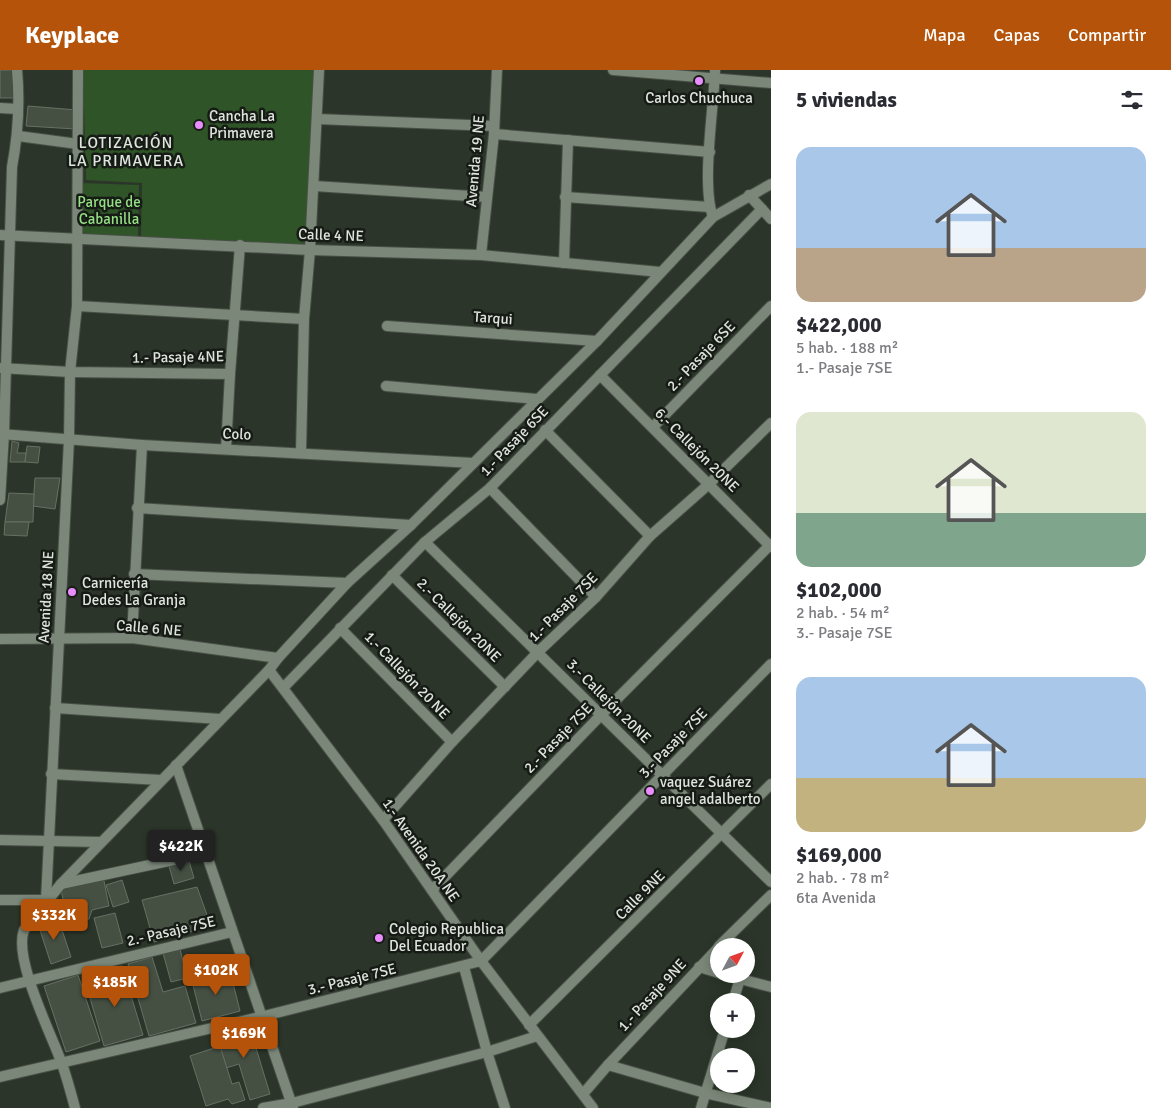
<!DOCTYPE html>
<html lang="es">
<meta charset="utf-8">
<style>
body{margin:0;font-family:Signika,sans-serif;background:#f7f7f7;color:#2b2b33;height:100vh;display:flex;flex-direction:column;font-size:19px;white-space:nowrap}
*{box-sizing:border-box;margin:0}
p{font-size:16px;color:#7c7c81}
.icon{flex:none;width:28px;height:28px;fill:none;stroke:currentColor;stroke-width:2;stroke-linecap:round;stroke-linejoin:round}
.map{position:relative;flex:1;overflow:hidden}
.drawer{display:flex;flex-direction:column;background:#fff;width:400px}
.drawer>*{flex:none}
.needle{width:32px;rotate:49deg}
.tools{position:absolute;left:710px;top:868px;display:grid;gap:10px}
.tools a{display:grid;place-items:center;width:45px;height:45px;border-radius:50%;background:#fff;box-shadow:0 2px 12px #0003;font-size:25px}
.price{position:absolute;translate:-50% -42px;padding:0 11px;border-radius:5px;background:#b45309;color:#fff;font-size:16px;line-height:32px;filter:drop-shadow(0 1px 2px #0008)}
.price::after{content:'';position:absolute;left:50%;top:30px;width:15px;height:11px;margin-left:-8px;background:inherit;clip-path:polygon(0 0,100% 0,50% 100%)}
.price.current{background:#222;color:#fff}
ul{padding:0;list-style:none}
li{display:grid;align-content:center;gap:10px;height:265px;padding:0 25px}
li span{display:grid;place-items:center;height:155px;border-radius:15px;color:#555}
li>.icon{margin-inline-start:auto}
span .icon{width:90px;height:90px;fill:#fffc;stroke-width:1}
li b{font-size:21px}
h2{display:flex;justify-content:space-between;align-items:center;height:60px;padding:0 25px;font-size:21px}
header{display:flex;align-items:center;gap:30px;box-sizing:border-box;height:70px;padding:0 25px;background:#b45309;color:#fff}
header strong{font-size:24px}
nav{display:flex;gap:28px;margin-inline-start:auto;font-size:18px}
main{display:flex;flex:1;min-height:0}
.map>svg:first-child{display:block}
</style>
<header>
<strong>Keyplace</strong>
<nav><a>Mapa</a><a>Capas</a><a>Compartir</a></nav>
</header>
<main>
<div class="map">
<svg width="771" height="1038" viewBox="0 0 771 1038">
<rect width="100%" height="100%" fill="#2b3529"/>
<g fill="#2f5427">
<path d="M83,0h233l-6,183 -169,-16 1,-54 -56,-3z"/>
<path d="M81,113l58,2 -1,55 -57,-5z"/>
</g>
<g fill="#455043" stroke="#667164">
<path d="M0,0h15l-1,28h-14z"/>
<path d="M28,36l49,4 -1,19 -50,-3z"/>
<path d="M12,371l7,2 -2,10h9l-1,9h-15z"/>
<path d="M27,376l13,1 -2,16 -13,-1z"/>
<path d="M35,408h25l-5,31 -22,-3z"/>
<path d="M9,423l25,1 -1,28h-28z"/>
<path d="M5,452h24l-2,14 -23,-1z"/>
<path d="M189,791l5,17 -20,6 -5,-18z"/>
<path d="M103,806l6,30 -17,4 -3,9 -21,4 -8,-38z"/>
<path d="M122,810l7,22 -16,5 -7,-22z"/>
<path d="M197,817l14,39 -57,16 -12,-42z"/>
<path d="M115,843l8,30 -21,5 -8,-30z"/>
<path d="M58,848l13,39 -20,7 -13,-40z"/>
<path d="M180,879l7,29 -16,4 -8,-29z"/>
<path d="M152,887l11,35 22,-6 11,37 -47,13 -21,-72z"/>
<path d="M122,896l21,69 -39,11 -14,-48 15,-3 -10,-25z"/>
<path d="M230,901l10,40 -38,10 -10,-40z"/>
<path d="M78,905l22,66 -34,11 -22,-66z"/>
<path d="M249,955l21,69 -20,6 -11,-36 -13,4 -10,-33z"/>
<path d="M220,976l12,38 7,-2 6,18 -13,4 -4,-5 -22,7 -16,-50z"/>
</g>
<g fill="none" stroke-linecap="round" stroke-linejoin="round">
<g stroke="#485046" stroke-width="12">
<g id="street">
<path d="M613,0l158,13"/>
<path d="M0,38l18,1"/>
<path d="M317,49l177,7"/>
<path d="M494,64l216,18"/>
<path d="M18,66l60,8"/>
<path d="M314,116l173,11"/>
<path d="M749,125l22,24"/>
<path d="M565,127l144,10"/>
<path d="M713,147c-12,-32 1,-110 2,-147"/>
<path d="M0,165l310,15 171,5 179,17"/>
<path d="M481,185l13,-121 3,-64"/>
<path d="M564,193l4,-123"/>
<path d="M77,236l227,13"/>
<path d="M387,256l210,15"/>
<path d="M0,298l70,4 160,2 10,-129"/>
<path d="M600,305l171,172"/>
<path d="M386,316l151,13"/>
<path d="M653,357l118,-121"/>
<path d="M545,360l105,106"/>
<path d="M0,364l142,11 331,18"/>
<path d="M226,379l4,-75"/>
<path d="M301,382l3,-133 6,-69 9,-180"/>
<path d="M490,418l106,109"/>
<path d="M0,430l4,-66 8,-267c6,-32 8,-64 5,-97"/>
<path d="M137,438l274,17"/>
<path d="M425,472l346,340"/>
<path d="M134,504l213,9"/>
<path d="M392,505l113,112"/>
<path d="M340,558l112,114"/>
<path d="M132,568l10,-193"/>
<path d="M0,569l132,-1 146,20 69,-75 64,-58 186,-184 116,-124 58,-33"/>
<path d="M278,588l-9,12 114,150 98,141 112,147"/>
<path d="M283,618l142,-146 65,-54 272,-279"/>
<path d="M55,638l165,11"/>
<path d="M176,695l117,343"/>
<path d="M51,704l110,6"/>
<path d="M383,750l69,-78 87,-91 57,-54 54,-61 59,-52 62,-61"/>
<path d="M0,770l101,2"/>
<path d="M61,814l145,-31"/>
<path d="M432,820l169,-175 170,-171"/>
<path d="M0,830h46"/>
<path d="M46,830l23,-460 1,-68 7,-66 1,-236"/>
<path d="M719,876l52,-51"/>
<path d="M464,897l23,85 18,56"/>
<path d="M699,897l20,6"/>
<path d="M721,904l50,13"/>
<path d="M0,918l232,-56"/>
<path d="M733,931l7,-22"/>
<path d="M529,955l242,-241"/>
<path d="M608,995l111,-118"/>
<path d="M0,1007l260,-60 221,-56 290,-297"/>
<path d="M583,1024l25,-29 97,28 66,15"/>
<path d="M75,1038c-4,-15 -8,-30 -13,-44 -11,-31 -49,-105 -38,-134l37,-46 208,-214"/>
<path d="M263,1038l29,-5 195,-51 50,-16"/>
<path d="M701,1038l24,-79"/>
</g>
</g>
<use href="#street" stroke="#7b8779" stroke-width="10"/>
</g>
<g fill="#e98dfe" stroke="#161b15" stroke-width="2">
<circle cx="699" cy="11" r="5"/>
<circle cx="199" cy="55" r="5"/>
<circle cx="72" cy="522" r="5"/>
<circle cx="650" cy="721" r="5"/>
<circle cx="379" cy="868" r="5"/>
</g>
<g text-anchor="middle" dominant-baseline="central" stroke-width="5" stroke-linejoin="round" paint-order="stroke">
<g font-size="15" fill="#dee5dd" stroke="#161b15" text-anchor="start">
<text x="699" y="28" text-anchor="middle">Carlos Chuchuca</text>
<text x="209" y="46">Cancha La<tspan x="209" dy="17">Primavera</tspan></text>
<text x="82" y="513">Carnicería<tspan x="82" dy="17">Dedes La Granja</tspan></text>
<text x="660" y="712">vaquez Suárez<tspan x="660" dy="17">angel adalberto</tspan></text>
<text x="389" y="859">Colegio Republica<tspan x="389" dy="17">Del Ecuador</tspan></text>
</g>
<g font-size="15" fill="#dee5dd" stroke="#161b15">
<text transform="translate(475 91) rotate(-85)">Avenida 19 NE</text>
<text transform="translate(331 165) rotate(2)">Calle 4 NE</text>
<text transform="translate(493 248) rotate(4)">Tarqui</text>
<text transform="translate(701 286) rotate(-46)">2.- Pasaje 6SE</text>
<text transform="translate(178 287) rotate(-1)">1.- Pasaje 4NE</text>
<text transform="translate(237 364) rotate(3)">Colo</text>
<text transform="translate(514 371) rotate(-46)">1.- Pasaje 6SE</text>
<text transform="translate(697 380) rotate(45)">6.- Callejón 20NE</text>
<text transform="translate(46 527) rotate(-87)">Avenida 18 NE</text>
<text transform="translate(563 537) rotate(-45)">1.- Pasaje 7SE</text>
<text transform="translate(459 550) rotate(45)">2.- Callejón 20NE</text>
<text transform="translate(149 558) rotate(5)">Calle 6 NE</text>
<text transform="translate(407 605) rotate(46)">1.- Callejón 20 NE</text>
<text transform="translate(609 631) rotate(45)">3.- Callejón 20NE</text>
<text transform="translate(558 668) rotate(-46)">2.- Pasaje 7SE</text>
<text transform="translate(673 673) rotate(-46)">3.- Pasaje 7SE</text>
<text transform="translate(421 780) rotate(55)">1.- Avenida 20A NE</text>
<text transform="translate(640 825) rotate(-45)">Calle 9NE</text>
<text transform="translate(171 861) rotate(-13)">2.- Pasaje 7SE</text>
<text transform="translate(352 909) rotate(-14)">3.- Pasaje 7SE</text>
<text transform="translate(652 925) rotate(-47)">1.- Pasaje 9NE</text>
</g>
<g font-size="15" fill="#95df85" stroke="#161b15">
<text x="109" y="132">Parque de<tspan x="109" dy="17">Cabanilla</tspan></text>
</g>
<g font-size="16" letter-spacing="1" fill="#dee5dd" stroke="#161b15">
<text x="126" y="73">LOTIZACIÓN<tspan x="126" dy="18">LA PRIMAVERA</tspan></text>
</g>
</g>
</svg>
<div class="tools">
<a><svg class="needle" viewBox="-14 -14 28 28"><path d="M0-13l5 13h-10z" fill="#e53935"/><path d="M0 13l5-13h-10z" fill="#7c7c81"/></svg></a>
<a>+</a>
<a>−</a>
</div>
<b class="price current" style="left:181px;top:802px">$422K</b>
<b class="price" style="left:54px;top:871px">$332K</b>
<b class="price" style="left:216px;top:926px">$102K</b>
<b class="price" style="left:115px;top:938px">$185K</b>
<b class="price" style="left:244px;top:989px">$169K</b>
</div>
<section class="drawer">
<h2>5 viviendas<svg class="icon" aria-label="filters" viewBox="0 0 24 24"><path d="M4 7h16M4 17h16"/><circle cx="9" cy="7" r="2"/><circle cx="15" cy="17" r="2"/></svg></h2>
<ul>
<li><span style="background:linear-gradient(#a9c7e8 65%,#b9a48a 0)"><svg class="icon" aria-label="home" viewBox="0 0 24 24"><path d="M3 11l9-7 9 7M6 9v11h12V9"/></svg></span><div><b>$422,000</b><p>5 hab. · 188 m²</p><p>1.- Pasaje 7SE</p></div></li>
<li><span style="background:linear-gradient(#dfe7d0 65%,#7fa58c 0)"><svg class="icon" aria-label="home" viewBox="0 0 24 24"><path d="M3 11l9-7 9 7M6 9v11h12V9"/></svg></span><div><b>$102,000</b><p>2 hab. · 54 m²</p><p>3.- Pasaje 7SE</p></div></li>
<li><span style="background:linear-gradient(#a9c7e8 65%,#c2b280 0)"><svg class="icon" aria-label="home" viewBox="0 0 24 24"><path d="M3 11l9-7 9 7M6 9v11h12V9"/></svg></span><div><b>$169,000</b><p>2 hab. · 78 m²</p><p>6ta Avenida</p></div></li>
</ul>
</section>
</main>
